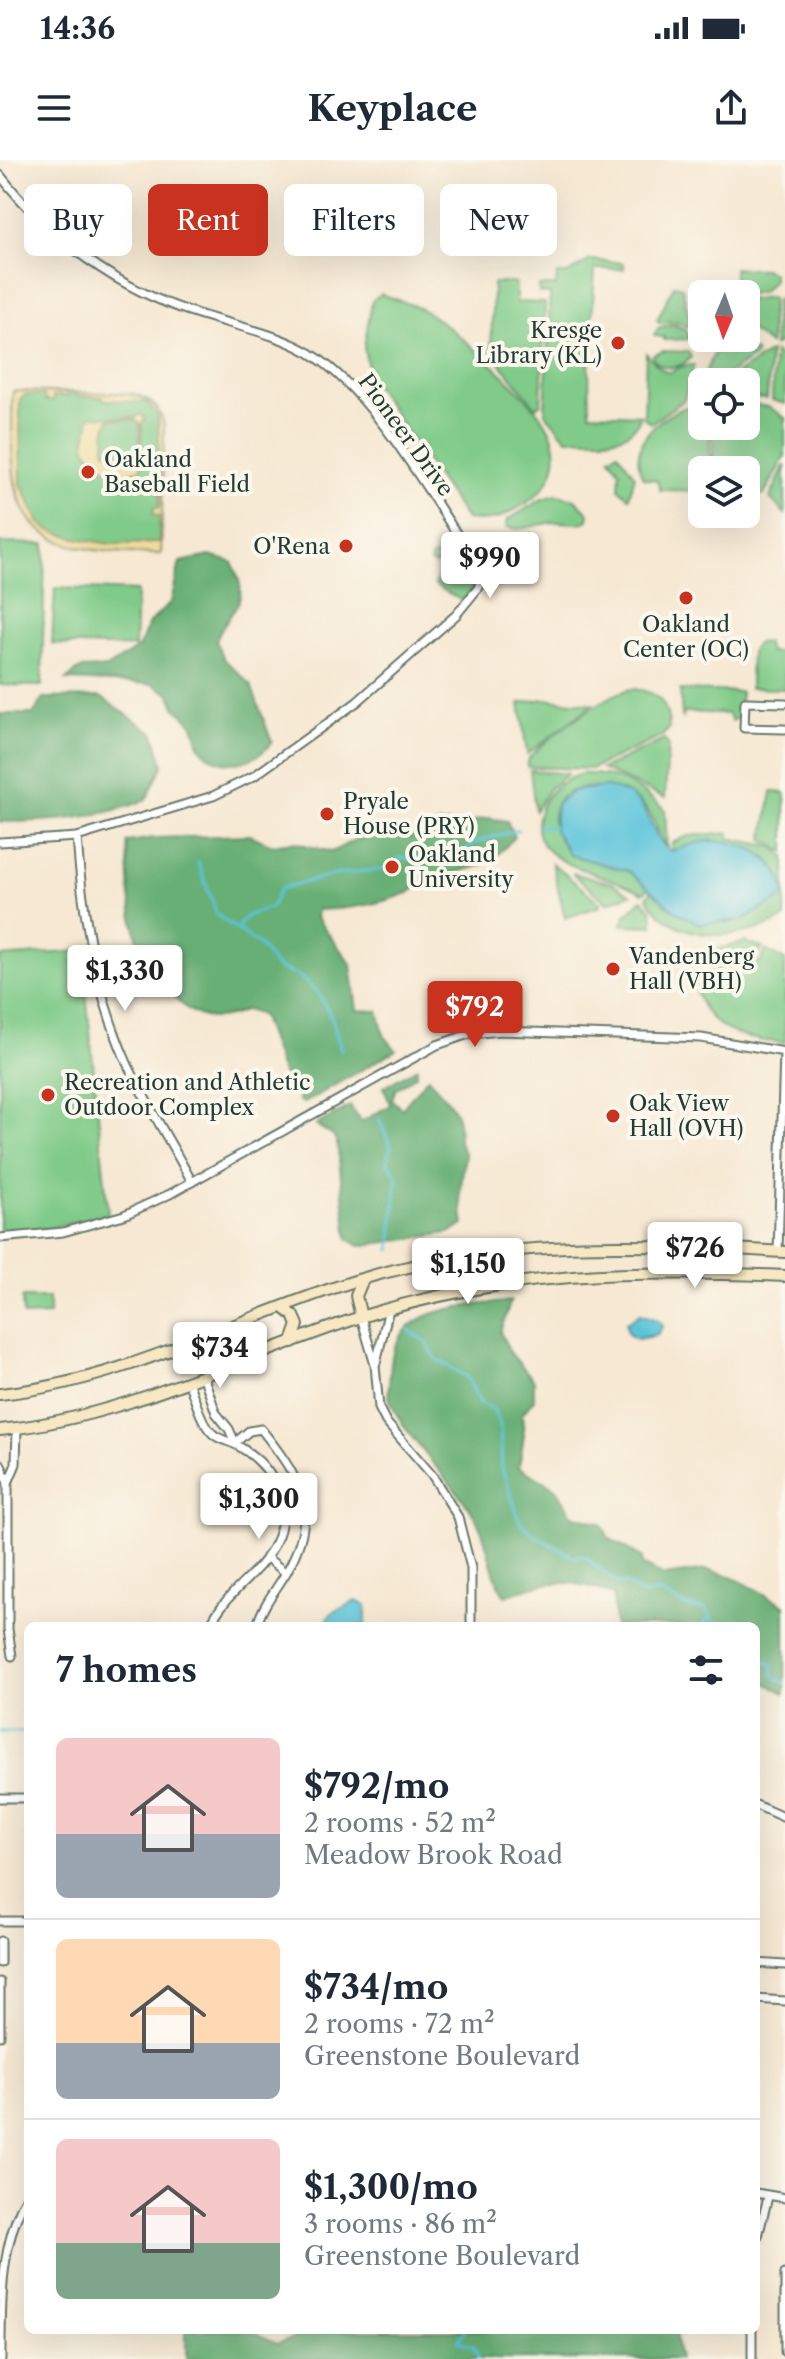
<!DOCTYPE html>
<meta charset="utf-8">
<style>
body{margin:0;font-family:"Libre Caslon Text",serif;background:#f6f6f7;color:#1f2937;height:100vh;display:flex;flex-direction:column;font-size:30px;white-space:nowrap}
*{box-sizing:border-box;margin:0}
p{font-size:26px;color:#747a83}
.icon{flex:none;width:44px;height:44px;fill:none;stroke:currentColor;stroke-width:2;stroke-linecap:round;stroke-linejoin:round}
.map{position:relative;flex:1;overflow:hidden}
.details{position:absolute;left:24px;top:1462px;width:736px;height:712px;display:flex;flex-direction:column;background:#fff;border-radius:12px;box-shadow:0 8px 32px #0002}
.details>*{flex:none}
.banner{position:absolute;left:24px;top:24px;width:738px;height:72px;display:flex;gap:16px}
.needle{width:52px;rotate:182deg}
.buttons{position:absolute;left:688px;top:120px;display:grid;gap:16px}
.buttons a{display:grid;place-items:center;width:72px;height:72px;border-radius:12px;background:#fff;box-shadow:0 8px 32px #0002;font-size:40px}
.price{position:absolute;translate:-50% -68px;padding:0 18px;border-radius:8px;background:#fff;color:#222;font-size:26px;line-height:52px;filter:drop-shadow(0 2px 4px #0008)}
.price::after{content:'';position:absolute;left:50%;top:48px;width:24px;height:18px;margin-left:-12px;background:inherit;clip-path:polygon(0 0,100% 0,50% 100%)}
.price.selected{background:#c8321e;color:#fff}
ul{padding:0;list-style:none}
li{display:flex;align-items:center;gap:24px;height:200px;padding:0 32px}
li+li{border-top:2px solid #e0e1e3}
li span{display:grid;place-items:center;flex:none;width:224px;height:160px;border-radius:12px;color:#555}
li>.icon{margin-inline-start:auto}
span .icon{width:96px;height:96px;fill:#fffc;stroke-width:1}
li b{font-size:34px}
h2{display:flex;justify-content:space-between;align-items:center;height:96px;padding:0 32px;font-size:34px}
.tag{padding:0 28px;border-radius:12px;background:#fff;box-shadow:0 8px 32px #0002;font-size:28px;line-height:72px}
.tag.selected{background:#c8321e;color:#fff}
.status{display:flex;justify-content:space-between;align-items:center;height:56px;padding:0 40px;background:#fff;direction:ltr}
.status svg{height:22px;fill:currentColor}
header{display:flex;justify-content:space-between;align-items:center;height:104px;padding:0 32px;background:#fff;font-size:36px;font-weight:800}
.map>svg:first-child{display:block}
</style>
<div class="status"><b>14:36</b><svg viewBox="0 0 49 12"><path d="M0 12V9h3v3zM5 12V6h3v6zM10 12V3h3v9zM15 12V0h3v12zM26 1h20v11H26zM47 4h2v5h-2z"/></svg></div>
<header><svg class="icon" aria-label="menu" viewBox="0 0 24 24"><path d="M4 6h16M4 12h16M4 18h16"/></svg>Keyplace<svg class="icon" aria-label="share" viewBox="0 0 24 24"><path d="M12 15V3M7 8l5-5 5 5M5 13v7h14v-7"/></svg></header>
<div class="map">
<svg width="785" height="2199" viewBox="0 0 785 2199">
<rect width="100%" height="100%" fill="#fbf7ec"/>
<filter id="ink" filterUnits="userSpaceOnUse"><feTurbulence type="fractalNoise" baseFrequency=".0125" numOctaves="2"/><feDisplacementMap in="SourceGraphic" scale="16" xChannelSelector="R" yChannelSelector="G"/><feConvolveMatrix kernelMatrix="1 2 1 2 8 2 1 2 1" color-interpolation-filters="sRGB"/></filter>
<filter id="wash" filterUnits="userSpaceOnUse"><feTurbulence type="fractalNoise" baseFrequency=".006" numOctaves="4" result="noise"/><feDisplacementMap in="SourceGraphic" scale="32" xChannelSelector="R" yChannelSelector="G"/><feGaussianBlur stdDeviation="1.8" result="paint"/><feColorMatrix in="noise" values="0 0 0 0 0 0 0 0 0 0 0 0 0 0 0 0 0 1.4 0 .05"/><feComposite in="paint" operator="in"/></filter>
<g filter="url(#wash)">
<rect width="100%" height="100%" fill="#f6e8d2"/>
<g fill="#80cb89" stroke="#50845e" stroke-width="2">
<path d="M590,100l34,3v6h-29l-6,101 1,43 51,2c-12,34 -46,21 -74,24l-22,-26 5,-119 -11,-1v-7h17l1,-12h11z"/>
<path d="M734,108l31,1 8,4v7l-11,12 -14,2 -14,-11z"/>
<path d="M493,123h23v19l29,1 -4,100 -5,4 -45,-55z"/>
<path d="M674,125l8,2 10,41 -17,-7 -15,2 -3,-3z"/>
<path d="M381,134c12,5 27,8 42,16 32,18 119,94 130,128 8,25 -4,50 -25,64 -21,13 -36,23 -62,17l-96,-141 -6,-30 8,-47z"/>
<path d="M785,136v43l-11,7 2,-46z"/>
<path d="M770,137l2,2 -2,46 -24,-18v-27z"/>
<path d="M672,164l13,5 5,10 -26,1v-3l-10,-1 4,-8z"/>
<path d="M716,190l39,1 1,4 -40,27 -10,-11z"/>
<path d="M663,191l25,1 3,5c-10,12 -24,14 -36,4l-2,-6z"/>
<path d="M770,192l-3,47 -21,-1v-16h-22z"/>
<path d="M774,192l11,9v43l-13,-4z"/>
<path d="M646,193c31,36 21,10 48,12l-10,35 -33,23 -7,-5z"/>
<path d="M13,231l121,3c18,5 26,14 30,32l-3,128c-140,-7 -154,-22 -148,-163z"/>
<path d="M746,244l23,3 16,11v38l-21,39 -18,-1v-24h-33v-44h33z"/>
<path d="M686,247l16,2v17h8v44h-8v21l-42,-1 -3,-10 -14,-2c-16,-34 13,-60 43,-71z"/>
<path d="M618,292l17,24 -6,21 -10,-8 1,-17 -10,-15z"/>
<path d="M785,305v49l-15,-16z"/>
<path d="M557,335l18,4 14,14 -1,7c-9,6 -20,1 -31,2 -19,1 -32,10 -51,5l2,-7 34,-21z"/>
<path d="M0,383l45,1 -3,142 -42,-1z"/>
<path d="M459,393l16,20 -2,15 -11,13 -27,-16 1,-4 16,-5v-11l-9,-4 -8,4 -5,-2 2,-6z"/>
<path d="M55,428l82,3 -2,56 -83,-3z"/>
<path d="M766,482l3,10h16v37l-35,-1 1,-36 6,-9z"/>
<path d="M634,529c24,2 35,16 35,40l-8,8 -70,32 -64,-2 2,-9c17,-19 81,-68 105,-69z"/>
<path d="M680,530l61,2 -3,26 -6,3 -4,-7 -43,-2 -3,7z"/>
<path d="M544,539l49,5 -66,50 -7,-51z"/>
<path d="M664,580l4,4 -3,54 -63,-29z"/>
<path d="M530,610l37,4 -18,15 -14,22z"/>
<path d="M581,614c34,-2 60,13 84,36l2,38c-10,-15 -14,-37 -30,-48 -24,-17 -87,-22 -84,21 0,11 11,24 17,34l58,16 21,17 -6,5c-33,-21 -124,-26 -103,-83 7,-18 23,-31 41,-36z"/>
<path d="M772,632l13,1v59l-22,-12z"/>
<path d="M730,673l-1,5 45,9 11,10v37c-15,-61 -66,-55 -114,-43l1,-8 16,-7z"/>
<path d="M552,703l48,40v3l-35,12z"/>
<path d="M572,713l40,10 19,11 -24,9z"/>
<path d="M653,729l14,16 61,18 14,-3 43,-25v23c-42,24 -111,27 -138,-21z"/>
<path d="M642,739l10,11 1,16 -31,-1 3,-9z"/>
<path d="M745,782l18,6 -10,10 2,4h5l6,-12 19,10v83c-42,-3 -81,-12 -90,-58 -2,-10 -5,-21 -3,-30z"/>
<path d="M82,791l26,263 -58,14 -50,4v-275z"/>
<path d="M22,1138h27v17l-26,1z"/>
</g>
<g fill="#68af75" stroke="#447654" stroke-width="2">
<path d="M210,396l22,6c21,45 -1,41 -16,79l8,18 27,26 21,57c-15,22 -52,31 -71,6 -5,-6 -4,-17 -9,-24 -12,-15 -15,-8 -22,-30l-18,-10 -86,-4 14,-11 27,-1 32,-21 10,-24 22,-21 9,-40z"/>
<path d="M101,537l53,36 9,32 -17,35c-48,19 -95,22 -146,22v-108h33l11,-16z"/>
<path d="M488,658l19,3 7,16c-29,37 -46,30 -86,42 -8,3 -12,11 -20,14 -31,12 -58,16 -91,17l-1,7 35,47 6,46 21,1 6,24 12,15 -92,53 -5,-2 -3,-13 -14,-15 -21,-58 -15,-5c-36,16 -56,8 -79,-22 -11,-14 -21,-24 -27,-41 -11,-31 -11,-72 -13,-105l27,-4 96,-3 22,10 21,-3 39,10 24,-13 24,-4 30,3 27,-14 28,-1z"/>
<path d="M417,908v6l-22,16 -3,10 10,9 26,-32c8,12 21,22 27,35 8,16 -2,26 10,42l-5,40 4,31 -15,8 -90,13 -11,-7 -11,-96 -4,-7 -17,-11 34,-19 11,16 29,-17 -6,-18z"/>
<path d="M511,1141l-11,31 11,22 23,26v20l-12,14 2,21 -5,32 38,22 15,26 29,8 8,15 33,19v8l22,11 43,-6 24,6 54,29v88l-29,-15v-52h-141l-2,-31c-41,-18 -68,-15 -108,1 -17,-26 -15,-57 -33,-84 -21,-32 -73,-81 -83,-115 -2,-6 1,-17 1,-24 2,-68 68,-65 121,-72z"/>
<path d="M186,2170h63l28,13 40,-13h197l2,3 12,-3h147l4,29h-493z"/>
</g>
<g fill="#eeda9e" stroke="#868c69" stroke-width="2" fill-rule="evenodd">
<path d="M13,231l56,2v3h-16v5h-8l-1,-6h-18l-6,4 1,85 18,38 10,8 26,8 35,6 49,-1v-27l-6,-1 1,-7h5l1,-16 -5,-1v-6l5,-1 -2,-68 -12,-14 -42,-2 -1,-3 -27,-1v-3c34,1 79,-8 88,33l-3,128c-139,-1 -154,-28 -148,-163z"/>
<path d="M140,254l5,4 -3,6 -1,45c-25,10 -45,0 -56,-24l5,-29 45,2zM110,259l25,1 5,4 -1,26 -7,3h-23l-4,-4 1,-23z"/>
</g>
<g fill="#5cc4d9" stroke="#3e8086" stroke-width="2">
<path d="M607,627c50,8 38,48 64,64 12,-3 24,-9 36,-10 34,-3 78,18 77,56l-42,23 -43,4 -21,-11 -50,-42 -58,-16 -16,-25 2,-26 19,-14z"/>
<path d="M640,1154l18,6 5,5 -6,10 -20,4 -9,-5 -2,-11z"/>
<path d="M356,1441l10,5v20h-44l10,-13z"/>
</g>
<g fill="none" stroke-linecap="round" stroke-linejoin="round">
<g stroke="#5cc4d9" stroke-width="3">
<path d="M539,667l14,-1"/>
<path d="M198,702l19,53 42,30 17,22 24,10 19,17 14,27 8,29"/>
<path d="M238,769c6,-18 19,-15 33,-22l10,-19 53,-13 50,-6 16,-11 15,1 9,-6 37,4 12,-14 45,-13"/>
<path d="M379,959l12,28 -4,14 10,15 -6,74"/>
<path d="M409,1170l17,12 10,17 31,18 13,26 13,6 7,17 2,42 18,54 13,12 42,24 9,-2 33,27 12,2c14,13 12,10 29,7l30,15 18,2 7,13 10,4"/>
<path d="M702,1466l9,-10"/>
<path d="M756,1491l6,9 10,4 1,12 12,7"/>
<path d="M0,1572h28"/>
<path d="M465,2171l-7,10 16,6 4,12"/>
</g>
</g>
</g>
<g filter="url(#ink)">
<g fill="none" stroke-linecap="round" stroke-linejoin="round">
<g stroke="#6a796b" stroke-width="11">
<g id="street">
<path d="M0,15c50,64 117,114 195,138 39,13 79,19 115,40 66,41 120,144 165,208l5,13 -1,13 -23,28 -99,87 -103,74 -41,20 -136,41 -77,5"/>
<path d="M785,543l-40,-1 -1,26 41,1"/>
<path d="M77,677c5,76 19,156 50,226 19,41 44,79 65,119"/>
<path d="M0,1078l63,-6 61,-17 46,-21 267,-149 32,-11 32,-3 200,7 84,14"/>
<path d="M778,1092l6,-200"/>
<path d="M361,1157l14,48 4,43 7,14 46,53 26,42 13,51v58"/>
<path d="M376,1203l13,-54"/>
<path d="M204,1218l12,35 13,16 6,14"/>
<path d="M189,1224c6,15 12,39 24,50 8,7 18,7 27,13 35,21 54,59 34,98 -15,30 -49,47 -64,81"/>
<path d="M235,1283l14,-12 12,-2c39,49 60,82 26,142 -10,18 -25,34 -30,55"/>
<path d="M0,1303l8,20v146l4,27"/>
<path d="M8,1323l8,-19 1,-36"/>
<path d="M266,1397l20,16"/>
<path d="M0,1638h28"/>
<path d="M756,1645l29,13"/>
<path d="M0,1761h28"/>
<path d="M0,1781v22"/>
<path d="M756,1803l29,2"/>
<path d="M0,1822v54"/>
<path d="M756,1839l29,2"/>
<path d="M756,2033l29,5"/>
<path d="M756,2084l12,-47"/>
<path d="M785,2114v78"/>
<path d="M752,2170v29"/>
<path d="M1,2199c0,-58 -1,-116 27,-165"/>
</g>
</g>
<g stroke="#6a796b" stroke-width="14">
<g id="secondary">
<path d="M283,1147l11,9 4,9 -6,17"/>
<path d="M361,1157l-5,-21 7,-17"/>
<path d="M0,1234c127,-13 237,-77 358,-114 140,-42 283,-37 427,-28"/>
<path d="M0,1270c131,-13 241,-75 364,-114 143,-45 274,-46 421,-40"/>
</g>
</g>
<use href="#street" stroke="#fff" stroke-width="7"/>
<use href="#secondary" stroke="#f7e8c3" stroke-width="10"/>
</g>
</g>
<g fill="#c8321e" stroke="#fbf7ec" stroke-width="3">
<circle cx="618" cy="183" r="8"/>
<circle cx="88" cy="312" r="8"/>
<circle cx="346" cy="386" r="8"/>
<circle cx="686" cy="438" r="8"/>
<circle cx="327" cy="654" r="8"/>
<circle cx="392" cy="707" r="8"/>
<circle cx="613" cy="809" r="8"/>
<circle cx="48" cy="935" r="8"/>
<circle cx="613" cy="956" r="8"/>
</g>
<g text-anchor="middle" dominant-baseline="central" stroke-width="8" stroke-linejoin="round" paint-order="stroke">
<g font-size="22" fill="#1f3d34" stroke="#fbf7ec" text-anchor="start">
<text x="602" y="170" text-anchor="end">Kresge<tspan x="602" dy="25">Library (KL)</tspan></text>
<text x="104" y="299">Oakland<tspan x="104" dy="25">Baseball Field</tspan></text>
<text x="330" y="386" text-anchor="end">O'Rena</text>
<text x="686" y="464" text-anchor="middle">Oakland<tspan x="686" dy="25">Center (OC)</tspan></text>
<text x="343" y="641">Pryale<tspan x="343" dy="25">House (PRY)</tspan></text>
<text x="408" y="694">Oakland<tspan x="408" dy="25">University</tspan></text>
<text x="629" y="796">Vandenberg<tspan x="629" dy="25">Hall (VBH)</tspan></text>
<text x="64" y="922">Recreation and Athletic<tspan x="64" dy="25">Outdoor Complex</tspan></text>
<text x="629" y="943">Oak View<tspan x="629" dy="25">Hall (OVH)</tspan></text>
</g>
<g font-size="22" fill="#1f3d34" stroke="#fbf7ec">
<text transform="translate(406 275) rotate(54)">Pioneer Drive</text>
</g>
</g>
</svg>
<div class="buttons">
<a><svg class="needle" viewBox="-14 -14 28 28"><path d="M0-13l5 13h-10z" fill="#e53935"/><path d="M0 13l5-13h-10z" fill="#747a83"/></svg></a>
<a><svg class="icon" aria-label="locate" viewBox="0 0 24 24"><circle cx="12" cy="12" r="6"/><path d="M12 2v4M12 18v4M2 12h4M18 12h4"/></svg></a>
<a><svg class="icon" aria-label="layers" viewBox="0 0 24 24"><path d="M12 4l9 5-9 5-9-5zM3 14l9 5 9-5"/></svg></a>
</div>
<b class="price" style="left:490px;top:440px">$990</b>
<b class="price" style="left:125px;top:853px">$1,330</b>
<b class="price selected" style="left:475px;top:889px">$792</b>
<b class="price" style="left:695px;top:1130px">$726</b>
<b class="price" style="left:468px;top:1146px">$1,150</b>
<b class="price" style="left:220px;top:1230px">$734</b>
<b class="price" style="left:259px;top:1381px">$1,300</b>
<div class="banner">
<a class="tag">Buy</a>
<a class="tag selected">Rent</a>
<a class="tag">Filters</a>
<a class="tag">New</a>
</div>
<section class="details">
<h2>7 homes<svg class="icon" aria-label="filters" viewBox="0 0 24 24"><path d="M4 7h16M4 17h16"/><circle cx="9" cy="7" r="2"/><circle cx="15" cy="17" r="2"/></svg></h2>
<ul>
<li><span style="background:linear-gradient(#f6c9c9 60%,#9aa5b1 0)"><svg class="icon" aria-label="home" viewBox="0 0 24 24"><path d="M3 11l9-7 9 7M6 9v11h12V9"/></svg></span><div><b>$792/mo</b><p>2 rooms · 52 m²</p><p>Meadow Brook Road</p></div></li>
<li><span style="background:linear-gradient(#ffd9b3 65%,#9aa5b1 0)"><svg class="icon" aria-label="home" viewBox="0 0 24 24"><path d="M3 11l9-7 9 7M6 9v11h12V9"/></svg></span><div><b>$734/mo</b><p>2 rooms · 72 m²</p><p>Greenstone Boulevard</p></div></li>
<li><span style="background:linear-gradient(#f6c9c9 65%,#7fa58c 0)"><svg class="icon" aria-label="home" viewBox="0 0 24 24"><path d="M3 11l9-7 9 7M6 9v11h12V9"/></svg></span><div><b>$1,300/mo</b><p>3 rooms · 86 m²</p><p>Greenstone Boulevard</p></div></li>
</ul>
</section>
</div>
